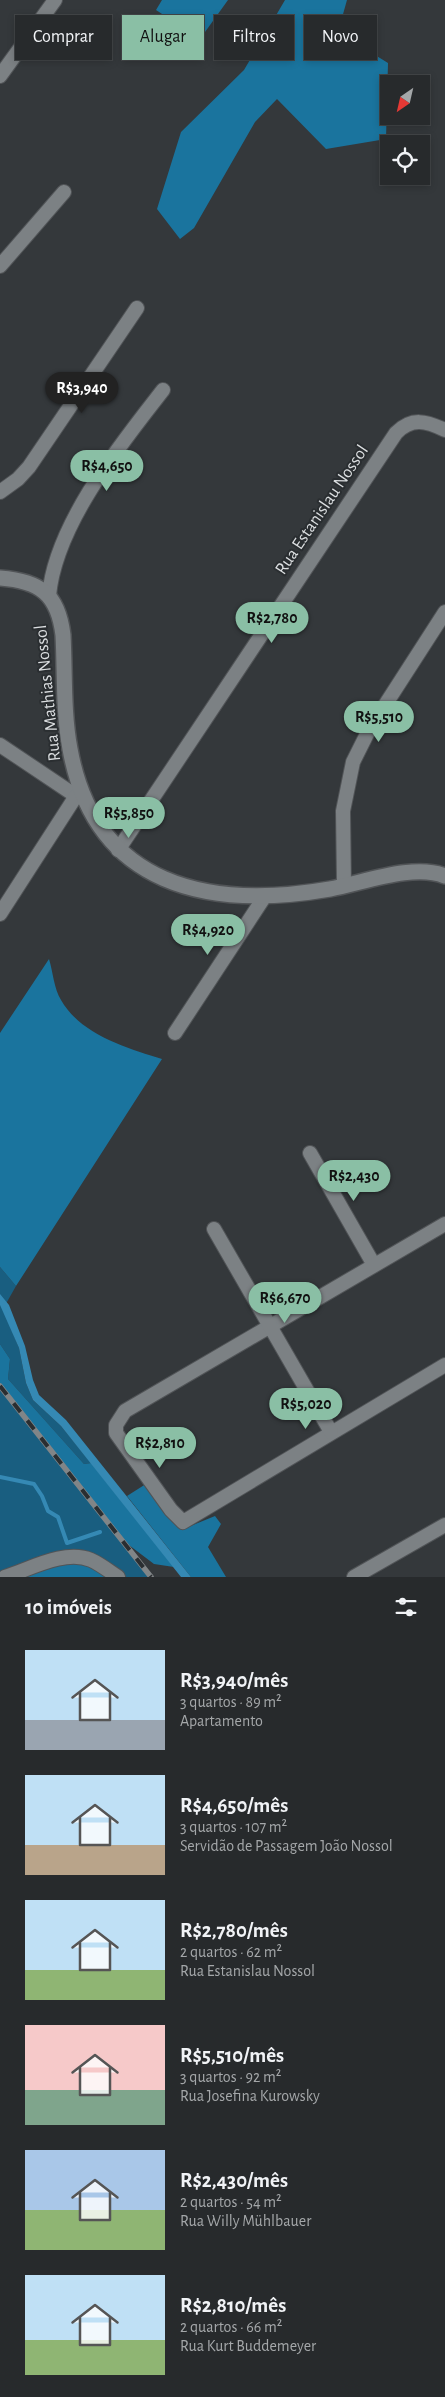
<!DOCTYPE html>
<html lang="pt">
<meta charset="utf-8">
<style>
body{margin:0;font-family:"Alegreya Sans",sans-serif;background:#2f3234;color:#f1f3f6;height:100vh;display:flex;flex-direction:column;font-size:19px;white-space:nowrap}
*{box-sizing:border-box;margin:0}
p{font-size:16px;color:#a4a7a9}
.icon{flex:none;width:28px;height:28px;fill:none;stroke:currentColor;stroke-width:2;stroke-linecap:round;stroke-linejoin:round}
.map{position:relative;height:1577px;overflow:hidden}
.side{display:flex;flex-direction:column;background:#272a2c;flex:1}
.side>*{flex:none}
.guide{position:absolute;left:15px;top:15px;width:415px;height:45px;display:flex;gap:10px}
.needle{width:32px;rotate:214deg}
.tools{position:absolute;left:380px;top:75px;display:grid;gap:10px}
.tools a{display:grid;place-items:center;width:50px;height:50px;border-radius:0px;background:#272a2c;box-shadow:0 2px 8px #0003,0 0 0 1px #434648;font-size:25px}
.price{position:absolute;translate:-50% -42px;padding:0 11px;border-radius:18px;background:#8abfa5;color:#111;font-size:16px;line-height:32px;filter:drop-shadow(0 1px 2px #0008)}
.price::after{content:'';position:absolute;left:50%;top:30px;width:15px;height:11px;margin-left:-8px;background:inherit;clip-path:polygon(0 0,100% 0,50% 100%)}
.price.selected{background:#222;color:#fff}
ul{padding:0;list-style:none}
li{display:flex;align-items:center;gap:15px;height:125px;padding:0 25px}
li span{display:grid;place-items:center;flex:none;width:140px;height:100px;border-radius:0px;color:#555}
li>.icon{margin-inline-start:auto}
span .icon{width:60px;height:60px;fill:#fffc;stroke-width:1}
li b{font-size:21px}
h2{display:flex;justify-content:space-between;align-items:center;height:60px;padding:0 25px;font-size:21px}
.pill{padding:0 18px;border-radius:0px;background:#272a2c;box-shadow:0 2px 8px #0003,0 0 0 1px #434648;font-size:18px;line-height:45px}
.pill.selected{background:#8abfa5;color:#111}
.map>svg:first-child{display:block}
</style>
<div class="map">
<svg width="445" height="1577" viewBox="0 0 445 1577">
<rect width="100%" height="100%" fill="#34383b"/>
<g fill="#195e80">
<path d="M0,1267l16,19 -13,23 16,39 7,35 7,17 28,26 30,37 -7,1 -76,-85 2,-20 -10,-15z"/>
<path d="M0,1389l149,188h-149z"/>
</g>
<g fill="#1a749e">
<path d="M162,0h66l-28,39 -44,-29z"/>
<path d="M285,0h62l-9,32 50,31 -2,76 -60,10 -49,-50 -22,23 -61,106 -14,11 -23,-30 24,-77 63,-62z"/>
<path d="M49,959c4,13 5,30 12,41 20,35 66,48 101,59l-146,227 -16,-19v-234z"/>
<path d="M0,1344l10,15 -2,20 76,85 7,-1 83,104 -20,-3 -41,-31 -113,-144z"/>
<path d="M149,1482l39,45 27,-11 6,8 -13,23 18,30h-35l-64,-81z"/>
<path d="M64,1557l53,20h-112z"/>
</g>
<path fill="#3589b4" d="M0,1294l9,11 16,41 8,34 6,15 27,25 125,157h-10l-120,-151 -28,-26 -7,-17 -7,-35 -19,-43z"/>
<g fill="none" stroke-linecap="round" stroke-linejoin="round">
<path stroke="#3589b4" stroke-width="4" d="M0,1477l34,7 8,12 6,15 10,6 9,26 33,-11"/>
<g stroke="#515457" stroke-width="16">
<g id="street">
<path d="M0,76l55,-76"/>
<path d="M0,266l64,-74"/>
<path d="M0,492l18,-13 11,-12 108,-159"/>
<path d="M49,596c6,-71 71,-151 114,-206"/>
<path d="M0,745l76,51"/>
<path d="M118,850l278,-417c16,-16 30,-12 49,-3"/>
<path d="M344,886l-1,-75 10,-49 16,-32 76,-118"/>
<path d="M0,914l76,-118 6,-4"/>
<path d="M175,1033l90,-137"/>
<path d="M310,1153l64,112"/>
<path d="M445,1224l-320,187 -9,14v8l55,77 12,12 262,-157"/>
<path d="M214,1229l117,203"/>
<path d="M5,1577c25,-8 60,-28 86,-17 9,4 18,11 27,17"/>
<path d="M354,1577l91,-52"/>
</g>
</g>
<g stroke="#515457" stroke-width="18">
<path id="secondary" d="M0,578c40,3 58,16 63,57 2,37 0,77 7,114 25,138 139,161 260,140 33,-6 84,-26 115,-13"/>
</g>
<use href="#street" stroke="#7c8184" stroke-width="14"/>
<use href="#secondary" stroke="#7c8184" stroke-width="15"/>
<g stroke="#818587" stroke-width="5.5">
<path id="rail" d="M0,1386l151,191"/>
</g>
<use href="#rail" stroke="#2a2e31" stroke-width="4" stroke-dasharray="11" stroke-linecap="butt"/>
</g>
<g text-anchor="middle" dominant-baseline="central" stroke-width="4" stroke-linejoin="round" paint-order="stroke">
<g font-size="18" fill="#dbdee0" stroke="#2a2e31">
<text transform="translate(322 510) rotate(-56)">Rua Estanislau Nossol</text>
<text transform="translate(48 693) rotate(-96)">Rua Mathias Nossol</text>
</g>
</g>
</svg>
<div class="tools">
<a><svg class="needle" viewBox="-14 -14 28 28"><path d="M0-13l5 13h-10z" fill="#e53935"/><path d="M0 13l5-13h-10z" fill="#a4a7a9"/></svg></a>
<a><svg class="icon" aria-label="locate" viewBox="0 0 24 24"><circle cx="12" cy="12" r="6"/><path d="M12 2v4M12 18v4M2 12h4M18 12h4"/></svg></a>
</div>
<b class="price selected" style="left:82px;top:414px">R$3,940</b>
<b class="price" style="left:107px;top:492px">R$4,650</b>
<b class="price" style="left:272px;top:644px">R$2,780</b>
<b class="price" style="left:379px;top:743px">R$5,510</b>
<b class="price" style="left:129px;top:839px">R$5,850</b>
<b class="price" style="left:208px;top:956px">R$4,920</b>
<b class="price" style="left:354px;top:1202px">R$2,430</b>
<b class="price" style="left:285px;top:1324px">R$6,670</b>
<b class="price" style="left:306px;top:1430px">R$5,020</b>
<b class="price" style="left:160px;top:1469px">R$2,810</b>
<div class="guide">
<a class="pill">Comprar</a>
<a class="pill selected">Alugar</a>
<a class="pill">Filtros</a>
<a class="pill">Novo</a>
</div>
</div>
<section class="side">
<h2>10 imóveis<svg class="icon" aria-label="filters" viewBox="0 0 24 24"><path d="M4 7h16M4 17h16"/><circle cx="9" cy="7" r="2"/><circle cx="15" cy="17" r="2"/></svg></h2>
<ul>
<li><span style="background:linear-gradient(#bfe0f5 70%,#9aa5b1 0)"><svg class="icon" aria-label="home" viewBox="0 0 24 24"><path d="M3 11l9-7 9 7M6 9v11h12V9"/></svg></span><div><b>R$3,940/mês</b><p>3 quartos · 89 m²</p><p>Apartamento</p></div></li>
<li><span style="background:linear-gradient(#bfe0f5 70%,#b9a48a 0)"><svg class="icon" aria-label="home" viewBox="0 0 24 24"><path d="M3 11l9-7 9 7M6 9v11h12V9"/></svg></span><div><b>R$4,650/mês</b><p>3 quartos · 107 m²</p><p>Servidão de Passagem João Nossol</p></div></li>
<li><span style="background:linear-gradient(#bfe0f5 70%,#8fb573 0)"><svg class="icon" aria-label="home" viewBox="0 0 24 24"><path d="M3 11l9-7 9 7M6 9v11h12V9"/></svg></span><div><b>R$2,780/mês</b><p>2 quartos · 62 m²</p><p>Rua Estanislau Nossol</p></div></li>
<li><span style="background:linear-gradient(#f6c9c9 65%,#7fa58c 0)"><svg class="icon" aria-label="home" viewBox="0 0 24 24"><path d="M3 11l9-7 9 7M6 9v11h12V9"/></svg></span><div><b>R$5,510/mês</b><p>3 quartos · 92 m²</p><p>Rua Josefina Kurowsky</p></div></li>
<li><span style="background:linear-gradient(#a9c7e8 60%,#8fb573 0)"><svg class="icon" aria-label="home" viewBox="0 0 24 24"><path d="M3 11l9-7 9 7M6 9v11h12V9"/></svg></span><div><b>R$2,430/mês</b><p>2 quartos · 54 m²</p><p>Rua Willy Mühlbauer</p></div></li>
<li><span style="background:linear-gradient(#bfe0f5 65%,#8fb573 0)"><svg class="icon" aria-label="home" viewBox="0 0 24 24"><path d="M3 11l9-7 9 7M6 9v11h12V9"/></svg></span><div><b>R$2,810/mês</b><p>2 quartos · 66 m²</p><p>Rua Kurt Buddemeyer</p></div></li>
</ul>
</section>
